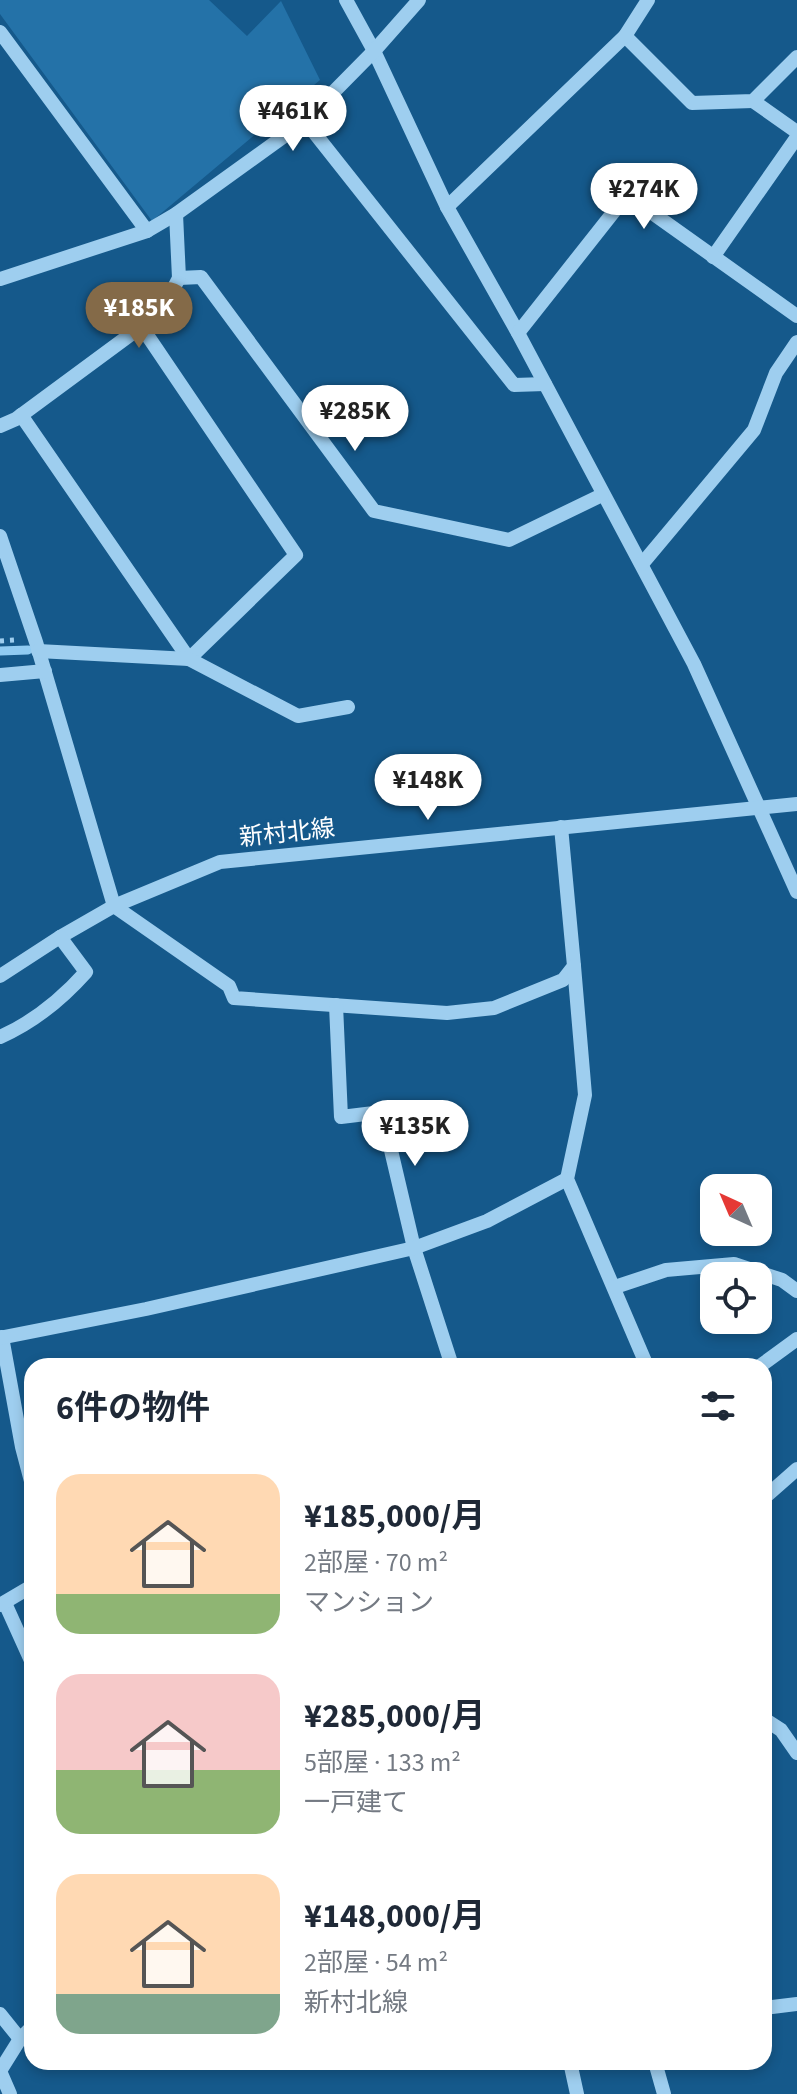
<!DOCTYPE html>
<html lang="ja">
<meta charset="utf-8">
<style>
body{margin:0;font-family:"Source Sans 3","Noto Sans JP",sans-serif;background:#f2f2f3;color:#1f2937;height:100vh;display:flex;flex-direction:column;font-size:30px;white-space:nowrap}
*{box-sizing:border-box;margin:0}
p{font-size:26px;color:#747a83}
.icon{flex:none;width:44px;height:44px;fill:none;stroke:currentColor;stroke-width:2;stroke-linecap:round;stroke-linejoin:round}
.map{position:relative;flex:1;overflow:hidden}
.sheet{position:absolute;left:24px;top:1358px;width:748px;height:712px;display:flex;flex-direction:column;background:#fff;border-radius:24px;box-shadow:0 4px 12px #0003}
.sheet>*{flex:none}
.needle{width:52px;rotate:316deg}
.fabs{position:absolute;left:700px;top:1174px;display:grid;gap:16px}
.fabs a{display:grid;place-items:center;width:72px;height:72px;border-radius:16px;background:#fff;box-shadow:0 4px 12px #0003;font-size:40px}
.price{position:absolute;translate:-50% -68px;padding:0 18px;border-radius:28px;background:#fff;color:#222;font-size:26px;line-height:52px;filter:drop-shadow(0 2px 4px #0008)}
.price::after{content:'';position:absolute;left:50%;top:48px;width:24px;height:18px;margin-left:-12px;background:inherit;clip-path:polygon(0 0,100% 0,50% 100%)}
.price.selected{background:#846a48;color:#fff}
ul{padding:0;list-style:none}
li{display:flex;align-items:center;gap:24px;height:200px;padding:0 32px}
li span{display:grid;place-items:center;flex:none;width:224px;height:160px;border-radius:24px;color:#555}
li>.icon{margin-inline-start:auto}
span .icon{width:96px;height:96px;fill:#fffc;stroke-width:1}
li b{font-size:34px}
h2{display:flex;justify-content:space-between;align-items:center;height:96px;padding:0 32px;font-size:34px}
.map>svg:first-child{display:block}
</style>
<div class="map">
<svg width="797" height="2094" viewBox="0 0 797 2094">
<rect width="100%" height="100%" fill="#15598b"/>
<path fill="#2472a8" d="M0,0h209l38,36 34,-35 39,79 -168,141 -152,-207z"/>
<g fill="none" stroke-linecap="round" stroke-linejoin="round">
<path stroke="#90cbf2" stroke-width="9" d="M0,651l28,-1"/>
<path stroke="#9eceef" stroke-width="5" stroke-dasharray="4 6" stroke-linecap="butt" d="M0,641l15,-1"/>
<g stroke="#9eceef" stroke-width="14">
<path d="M346,0l28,51 73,156 71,126 176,331 103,228"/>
<path d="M0,32l147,199"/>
<path d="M625,36l67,67 61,-2 44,-44"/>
<path d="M753,101l44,31"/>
<path d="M305,121l209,264 31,-1"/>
<path d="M447,207l178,-171 23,-36"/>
<path d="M713,257l84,-120"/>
<path d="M179,278l22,-1 173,234 135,29 93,-45"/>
<path d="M0,279l147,-48 29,-17 129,-93 69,-70 45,-51"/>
<path d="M141,326l155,229 -107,104"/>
<path d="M518,333l109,-138 170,121"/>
<path d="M21,415l168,244"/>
<path d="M0,426l16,-7 145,-107 18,-34 -3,-64"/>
<path d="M0,536l36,106 78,264 115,80 5,12 213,15 47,-5 69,-28 11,-14 -13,-139"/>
<path d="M642,564l112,-134 22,-57 21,-31"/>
<path d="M38,651l151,8 109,57 50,-9"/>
<path d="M0,675l45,-4"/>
<path d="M574,966l11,129 -18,84 80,187"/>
<path d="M0,976l60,-39 54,-31 106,-44 577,-58"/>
<path d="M336,1005l5,112 41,-5 32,136 38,118"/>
<path d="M0,1037c34,-15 61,-37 86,-65l-26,-35"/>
<path d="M615,1287l51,-17 68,-6 48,16 15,11"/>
<path d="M2,1337l20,110 10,38"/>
<path d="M0,1338l146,-29 268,-61 73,-27 80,-42"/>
<path d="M760,1366l37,-27"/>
<path d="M764,1498l33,-29"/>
<path d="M5,1603l27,60"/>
<path d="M0,1605l32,-19"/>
<path d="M764,1719l17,11 16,23"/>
<path d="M764,2008l33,-4"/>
<path d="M0,2014l20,25"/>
<path d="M570,2062l7,32"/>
<path d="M655,2062l9,32"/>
<path d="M0,2071l20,-32 12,-12"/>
<path d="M0,2071l10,23"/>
</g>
</g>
<g text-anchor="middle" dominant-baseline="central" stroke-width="6" stroke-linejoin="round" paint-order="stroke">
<g font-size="24" fill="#fff" stroke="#15598b">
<text transform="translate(287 833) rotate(-6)">新村北線</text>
</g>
</g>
</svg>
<div class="fabs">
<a><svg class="needle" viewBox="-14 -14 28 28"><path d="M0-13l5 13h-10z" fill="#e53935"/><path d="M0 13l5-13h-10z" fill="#747a83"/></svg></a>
<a><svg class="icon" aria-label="locate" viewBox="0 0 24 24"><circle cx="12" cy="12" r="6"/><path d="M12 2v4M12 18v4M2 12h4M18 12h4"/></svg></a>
</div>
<b class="price" style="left:293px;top:153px">¥461K</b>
<b class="price" style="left:644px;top:231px">¥274K</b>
<b class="price selected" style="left:139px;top:350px">¥185K</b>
<b class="price" style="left:355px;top:453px">¥285K</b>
<b class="price" style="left:428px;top:822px">¥148K</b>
<b class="price" style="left:415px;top:1168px">¥135K</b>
<section class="sheet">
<h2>6件の物件<svg class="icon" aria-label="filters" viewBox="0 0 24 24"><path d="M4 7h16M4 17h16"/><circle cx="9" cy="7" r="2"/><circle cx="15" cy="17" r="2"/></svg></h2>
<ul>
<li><span style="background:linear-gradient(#ffd9b3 75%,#8fb573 0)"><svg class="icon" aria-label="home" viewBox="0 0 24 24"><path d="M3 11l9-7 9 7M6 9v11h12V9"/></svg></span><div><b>¥185,000/月</b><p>2部屋 · 70 m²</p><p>マンション</p></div></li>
<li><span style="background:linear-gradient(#f6c9c9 60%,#8fb573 0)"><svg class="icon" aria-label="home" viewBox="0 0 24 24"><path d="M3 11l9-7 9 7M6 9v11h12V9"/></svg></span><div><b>¥285,000/月</b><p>5部屋 · 133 m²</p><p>一戸建て</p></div></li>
<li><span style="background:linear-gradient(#ffd9b3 75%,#7fa58c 0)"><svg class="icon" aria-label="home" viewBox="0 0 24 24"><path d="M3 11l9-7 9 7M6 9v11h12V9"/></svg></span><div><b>¥148,000/月</b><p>2部屋 · 54 m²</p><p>新村北線</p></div></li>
</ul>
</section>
</div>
